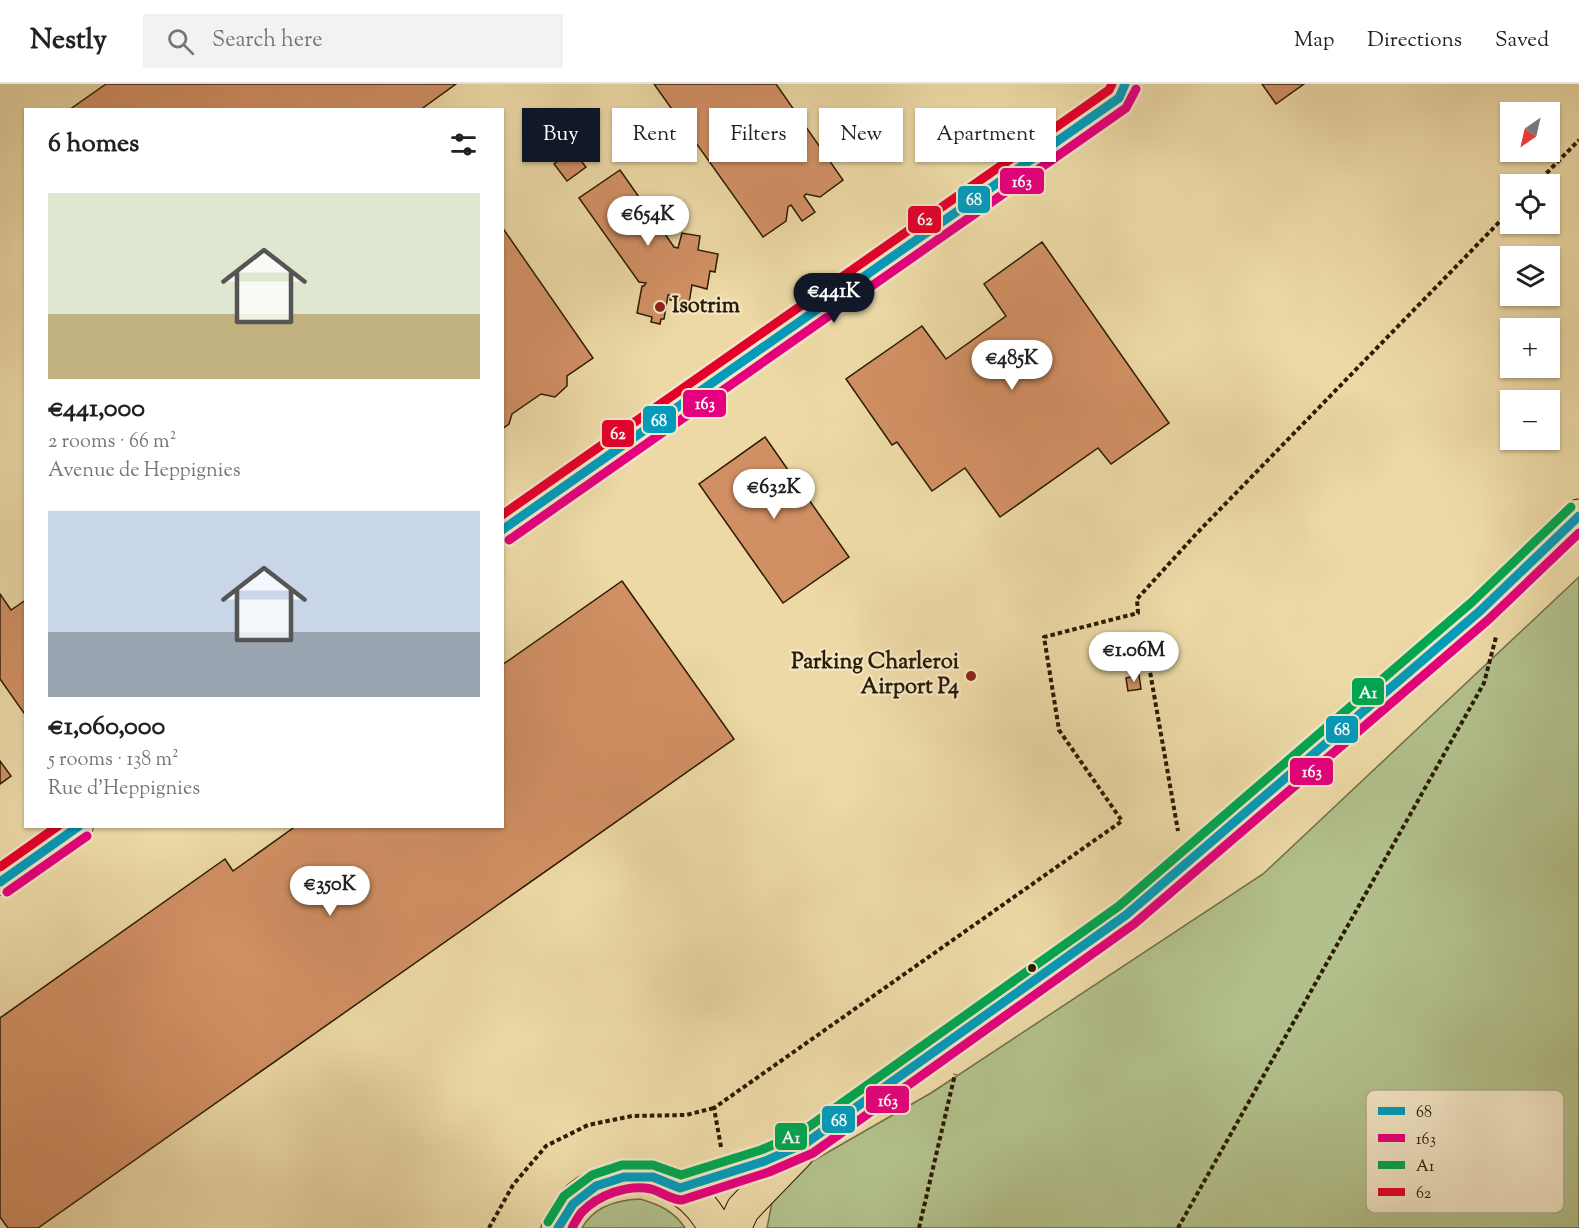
<!DOCTYPE html>
<meta charset="utf-8">
<style>
body{margin:0;font-family:"Sorts Mill Goudy",serif;background:#f2f2f2;color:#222;height:100vh;display:flex;flex-direction:column;font-size:22px;white-space:nowrap}
*{box-sizing:border-box;margin:0}
p{font-size:20px;color:#767676}
.icon{flex:none;width:33px;height:33px;fill:none;stroke:currentColor;stroke-width:2;stroke-linecap:round;stroke-linejoin:round}
.map{position:relative;flex:1;overflow:hidden}
.side{position:absolute;left:24px;top:24px;width:480px;height:720px;display:flex;flex-direction:column;background:#fff;border-radius:0px;box-shadow:0 2px 4px #0004}
.side>*{flex:none}
.top-card{position:absolute;left:522px;top:24px;width:570px;height:54px;display:flex;gap:12px}
.needle{width:39px;rotate:214deg}
.tools{position:absolute;left:1500px;top:18px;display:grid;gap:12px}
.tools a{display:grid;place-items:center;width:60px;height:60px;border-radius:0px;background:#fff;box-shadow:0 2px 4px #0004;font-size:30px}
.price{position:absolute;translate:-50% -51px;padding:0 14px;border-radius:21px;background:#fff;color:#222;font-size:20px;line-height:39px;filter:drop-shadow(0 2px 3px #0008)}
.price::after{content:'';position:absolute;left:50%;top:36px;width:18px;height:14px;margin-left:-9px;background:inherit;clip-path:polygon(0 0,100% 0,50% 100%)}
.price.active{background:#111827;color:#fff}
ul{padding:0;list-style:none}
li{display:grid;align-content:center;gap:12px;height:318px;padding:0 24px}
li span{display:grid;place-items:center;height:186px;border-radius:0px;color:#555}
li>.icon{margin-inline-start:auto}
span .icon{width:108px;height:108px;fill:#fffc;stroke-width:1}
li b{font-size:26px}
h2{display:flex;justify-content:space-between;align-items:center;height:72px;padding:0 24px;font-size:26px}
.chip{padding:0 21px;border-radius:0px;background:#fff;box-shadow:0 2px 4px #0004;font-size:21px;line-height:54px}
.chip.active{background:#111827;color:#fff}
header{display:flex;align-items:center;gap:36px;box-sizing:border-box;height:84px;padding:0 30px;background:#fff;border-bottom:2px solid #e0e0e0}
header strong{font-size:28px}
nav{display:flex;gap:33px;margin-inline-start:auto;font-size:21px}
.search{width:420px;height:54px;background:#f2f2f2;display:flex;align-items:center;gap:15px;box-sizing:border-box;padding:0 21px;border-radius:0px;color:#767676;font-size:22px}
.map>svg:first-child{display:block}
</style>
<header>
<strong>Nestly</strong>
<div class="search"><svg class="icon" aria-label="search" viewBox="0 0 24 24"><circle cx="10" cy="10" r="6"/><path d="M15 15l6 6"/></svg>Search here</div>
<nav><a>Map</a><a>Directions</a><a>Saved</a></nav>
</header>
<div class="map">
<svg width="1579" height="1144" viewBox="0 0 1579 1144">
<rect width="100%" height="100%" fill="#ecd9a6"/>
<filter id="stains"><feTurbulence type="fractalNoise" baseFrequency=".00333" numOctaves="4"/><feColorMatrix values="0 0 0 0 .2 0 0 0 0 .09 0 0 0 0 .02 0 0 0 .5 -.17"/></filter>
<radialGradient id="worn" r=".72"><stop offset=".6" stop-color="#630" stop-opacity="0"/><stop offset="1" stop-color="#630" stop-opacity=".3"/></radialGradient>
<g fill="#b2c08b" stroke="#6e6e48" stroke-width="1.5">
<path d="M1579,493v651h-812l9,-46 155,-89 332,-219z"/>
<path d="M640,1115c18,5 34,12 45,29h-103c12,-22 35,-28 58,-29z"/>
</g>
<g fill="#d19064" stroke="#2b1b04" stroke-width="1.5">
<path d="M106,0h350l-36,26h-351z"/>
<path d="M654,0h122l67,96 -23,17 -14,-3 -2,2 11,16 -13,9 -11,-16 -3,2 -2,14 -23,16z"/>
<path d="M1262,0h42l-28,20z"/>
<path d="M573,67l13,16 -19,14 -13,-17z"/>
<path d="M620,86l54,77 4,1 4,-15 18,3 -2,14 20,4 -3,18 -5,-1 -3,18 -15,-4 -3,18 -19,-3 1,-5h-3l-4,24h-3l-1,5 -9,-2 1,-5 -15,-4 5,-27h2l2,-3 -7,-1 -60,-84z"/>
<path d="M502,143l91,131 -26,18v10l-12,11 -14,-3 -29,20 -3,10 -7,5z"/>
<path d="M1042,158l127,181 -58,41 -13,-16 -98,69 -35,-49 -33,23 -35,-49 -5,3 -46,-66 76,-53 24,33 60,-43 -22,-32z"/>
<path d="M765,353l84,120 -66,46 -84,-119z"/>
<path d="M622,497l112,158 -696,489h-30l-8,-11v-199l225,-159 8,12 63,-45h206v-161z"/>
<path d="M0,510l11,16 15,-10v116l-26,-37z"/>
<path d="M1139,591l2,14 -13,2 -2,-13z"/>
<path d="M0,677l11,15 -11,8z"/>
</g>
<g fill="none" stroke-linecap="round" stroke-linejoin="round">
<g stroke="#5b4a2c" stroke-width="28">
<g id="minor">
<path d="M502,446l617,-432 6,-14"/>
<path d="M0,798l80,-56"/>
</g>
</g>
<g stroke="#2b1b04" stroke-width="35">
<g id="primary">
<path d="M680,1104c44,-12 85,-26 126,-45l320,-228 354,-304 99,-95"/>
<path d="M558,1144c4,-8 9,-17 14,-24 9,-10 23,-18 35,-22 45,-15 87,4 108,46"/>
<path d="M734,1144l9,-19 54,-56"/>
</g>
</g>
<g stroke="#2b1b04" stroke-width="4" stroke-dasharray="4.5 3" stroke-linecap="butt">
<path d="M1536,100l43,-44"/>
<path d="M1126,584l23,-2 29,165"/>
<path d="M721,1063l-7,-39 408,-287 -63,-91 -15,-93 94,-24 -1,-14 60,-66 313,-322"/>
<path d="M489,1144l24,-43 33,-39 42,-21 44,-9 54,-1 28,-7"/>
<path d="M919,1144l36,-154"/>
<path d="M1178,1144l306,-545 12,-46"/>
</g>
<use href="#minor" stroke="#f3e6c5" stroke-width="26"/>
<use href="#primary" stroke="#ecd9a6" stroke-width="33"/>
<g stroke="#f3e6c5" stroke-width="14">
<g id="bus-1">
<path d="M502,446l617,-432 6,-14"/>
<path d="M0,798l79,-56"/>
<path d="M558,1144l15,-24 23,-18 28,-9h29l27,11 85,-27 41,-18 320,-228 354,-304 99,-95"/>
</g>
</g>
<g stroke="#f3e6c5" stroke-width="14">
<g id="bus-2">
<path d="M509,456l617,-432 10,-19"/>
<path d="M7,808l80,-56"/>
<path d="M572,1144c3,-5 6,-12 10,-16 16,-17 46,-28 69,-23 11,3 20,11 31,11l87,-28 44,-19 321,-229 354,-304 91,-87"/>
</g>
</g>
<g stroke="#f3e6c5" stroke-width="14">
<path id="bus-3" d="M548,1138l16,-26 28,-21 30,-10h31l28,10 80,-25 39,-17 319,-227 353,-304 99,-95"/>
</g>
<g stroke="#f3e6c5" stroke-width="14">
<g id="bus-4">
<path d="M502,431l607,-425 3,-6"/>
<path d="M0,783l58,-41"/>
</g>
</g>
<use href="#bus-1" stroke="#049bba" stroke-width="9"/>
<use href="#bus-2" stroke="#e5007d" stroke-width="9"/>
<use href="#bus-3" stroke="#00a651" stroke-width="9"/>
<use href="#bus-4" stroke="#e4002b" stroke-width="9"/>
</g>
<g fill="#8f2418" stroke="#f3e6c5" stroke-width="2">
<circle cx="660" cy="223" r="6"/>
<circle cx="971" cy="592" r="6"/>
</g>
<circle fill="#2b1b04" stroke="#f3e6c5" stroke-width="2" cx="1032" cy="884" r="5"/>
<g text-anchor="middle" dominant-baseline="central" stroke-width="4.5" stroke-linejoin="round" paint-order="stroke">
<g font-size="22" font-weight="bold" fill="#2b1b04" stroke="#f3e6c5" text-anchor="start">
<text x="672" y="223">Isotrim</text>
<text x="959" y="579" text-anchor="end">Parking Charleroi<tspan x="959" dy="25">Airport P4</tspan></text>
</g>
</g>
<rect x="1366" y="1006" width="198" height="123" rx="9" fill="#f3e6c5" stroke="#b7a98b" stroke-width="1.5"/>
<rect x="1378" y="1023" width="27" height="8" fill="#049bba"/>
<rect x="1378" y="1050" width="27" height="8" fill="#e5007d"/>
<rect x="1378" y="1077" width="27" height="8" fill="#00a651"/>
<rect x="1378" y="1104" width="27" height="8" fill="#e4002b"/>
<g font-size="16" fill="#2b1b04">
<text x="1416" y="1033">68</text>
<text x="1416" y="1060">163</text>
<text x="1416" y="1087">A1</text>
<text x="1416" y="1114">62</text>
</g>
<g stroke="#f3e6c5" stroke-width="2">
<rect x="999" y="83" width="46" height="28" rx="6" fill="#e5007d"/>
<rect x="957" y="101" width="34" height="29" rx="6" fill="#049bba"/>
<rect x="907" y="121" width="35" height="29" rx="6" fill="#e4002b"/>
<rect x="682" y="305" width="45" height="29" rx="6" fill="#e5007d"/>
<rect x="642" y="321" width="35" height="29" rx="6" fill="#049bba"/>
<rect x="601" y="335" width="34" height="29" rx="6" fill="#e4002b"/>
<rect x="1351" y="593" width="34" height="29" rx="6" fill="#00a651"/>
<rect x="1325" y="631" width="34" height="29" rx="6" fill="#049bba"/>
<rect x="1289" y="673" width="45" height="29" rx="6" fill="#e5007d"/>
<rect x="865" y="1001" width="45" height="29" rx="6" fill="#e5007d"/>
<rect x="821" y="1021" width="35" height="29" rx="6" fill="#049bba"/>
<rect x="774" y="1038" width="34" height="29" rx="6" fill="#00a651"/>
</g>
<g font-size="16" text-anchor="middle" font-weight="bold" fill="#fff">
<text x="1022" y="103">163</text>
<text x="974" y="121">68</text>
<text x="925" y="141">62</text>
<text x="705" y="325">163</text>
<text x="659" y="342">68</text>
<text x="618" y="355">62</text>
<text x="1368" y="614">A1</text>
<text x="1342" y="651">68</text>
<text x="1312" y="693">163</text>
<text x="888" y="1022">163</text>
<text x="839" y="1042">68</text>
<text x="791" y="1059">A1</text>
</g>
<rect width="100%" height="100%" filter="url(#stains)"/>
<rect width="100%" height="100%" fill="url(#worn)"/>
</svg>
<div class="tools">
<a><svg class="needle" viewBox="-14 -14 28 28"><path d="M0-13l5 13h-10z" fill="#e53935"/><path d="M0 13l5-13h-10z" fill="#767676"/></svg></a>
<a><svg class="icon" aria-label="locate" viewBox="0 0 24 24"><circle cx="12" cy="12" r="6"/><path d="M12 2v4M12 18v4M2 12h4M18 12h4"/></svg></a>
<a><svg class="icon" aria-label="layers" viewBox="0 0 24 24"><path d="M12 4l9 5-9 5-9-5zM3 14l9 5 9-5"/></svg></a>
<a>+</a>
<a>−</a>
</div>
<b class="price" style="left:648px;top:163px">€654K</b>
<b class="price active" style="left:834px;top:240px">€441K</b>
<b class="price" style="left:1012px;top:307px">€485K</b>
<b class="price" style="left:774px;top:436px">€632K</b>
<b class="price" style="left:1134px;top:599px">€1.06M</b>
<b class="price" style="left:330px;top:833px">€350K</b>
<div class="top-card">
<a class="chip active">Buy</a>
<a class="chip">Rent</a>
<a class="chip">Filters</a>
<a class="chip">New</a>
<a class="chip">Apartment</a>
</div>
<section class="side">
<h2>6 homes<svg class="icon" aria-label="filters" viewBox="0 0 24 24"><path d="M4 7h16M4 17h16"/><circle cx="9" cy="7" r="2"/><circle cx="15" cy="17" r="2"/></svg></h2>
<ul>
<li><span style="background:linear-gradient(#dfe7d0 65%,#c2b280 0)"><svg class="icon" aria-label="home" viewBox="0 0 24 24"><path d="M3 11l9-7 9 7M6 9v11h12V9"/></svg></span><div><b>€441,000</b><p>2 rooms · 66 m²</p><p>Avenue de Heppignies</p></div></li>
<li><span style="background:linear-gradient(#c9d6e8 65%,#9aa5b1 0)"><svg class="icon" aria-label="home" viewBox="0 0 24 24"><path d="M3 11l9-7 9 7M6 9v11h12V9"/></svg></span><div><b>€1,060,000</b><p>5 rooms · 138 m²</p><p>Rue d'Heppignies</p></div></li>
</ul>
</section>
</div>
